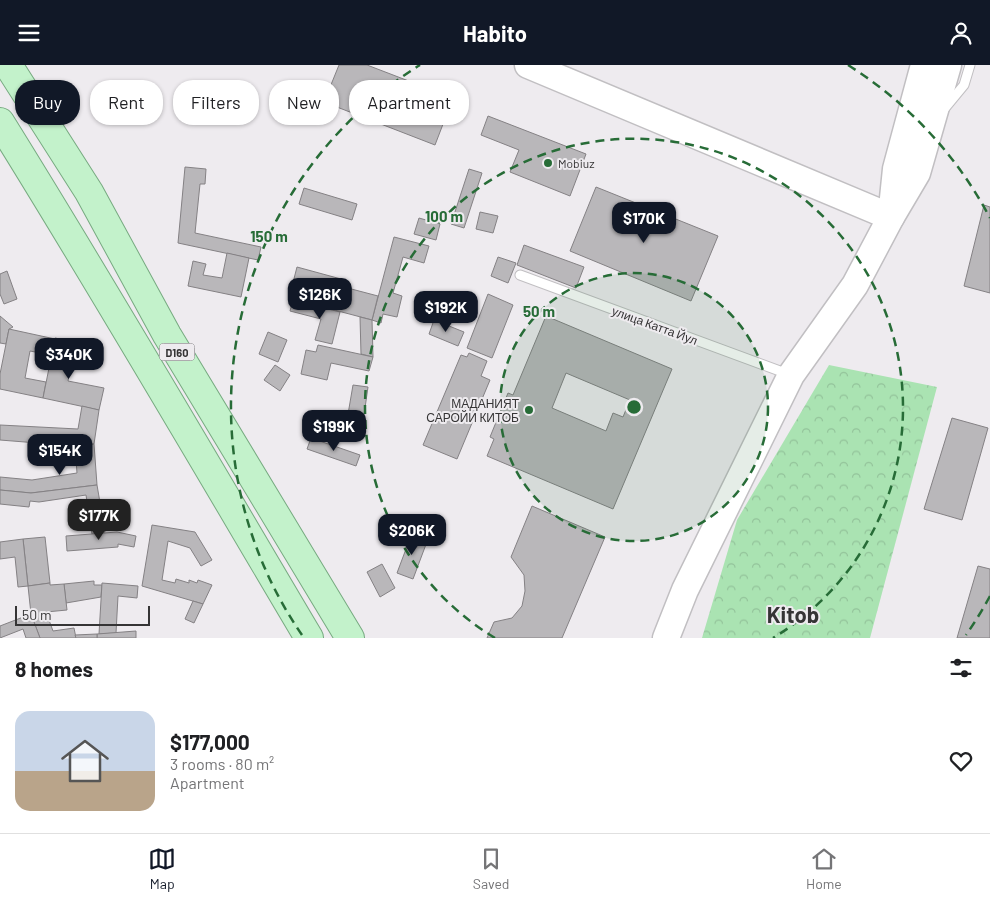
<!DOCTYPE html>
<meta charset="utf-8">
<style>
body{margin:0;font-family:Barlow,sans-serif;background:#f6f6f6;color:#202124;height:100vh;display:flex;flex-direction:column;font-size:19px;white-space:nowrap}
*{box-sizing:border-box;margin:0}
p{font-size:16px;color:#757577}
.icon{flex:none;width:28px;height:28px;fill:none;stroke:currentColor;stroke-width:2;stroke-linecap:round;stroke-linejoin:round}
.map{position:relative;height:573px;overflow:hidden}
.details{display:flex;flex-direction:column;background:#fff;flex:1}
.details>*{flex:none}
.hud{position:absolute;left:15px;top:15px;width:500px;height:45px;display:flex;gap:10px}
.scale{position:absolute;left:15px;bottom:12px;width:135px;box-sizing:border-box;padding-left:5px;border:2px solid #353435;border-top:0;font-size:14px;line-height:18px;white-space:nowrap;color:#353435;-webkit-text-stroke:4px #eeebef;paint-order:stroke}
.price{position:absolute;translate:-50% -42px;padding:0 11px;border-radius:10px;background:#111827;color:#fff;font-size:16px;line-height:32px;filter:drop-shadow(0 1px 2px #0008)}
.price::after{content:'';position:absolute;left:50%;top:30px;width:15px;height:11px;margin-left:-8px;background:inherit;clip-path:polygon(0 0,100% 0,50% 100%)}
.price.current{background:#222;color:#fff}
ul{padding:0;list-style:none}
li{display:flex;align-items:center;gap:15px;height:125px;padding:0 15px}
li span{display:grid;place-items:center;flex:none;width:140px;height:100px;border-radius:15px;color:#555}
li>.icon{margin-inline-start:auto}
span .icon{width:60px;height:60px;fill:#fffc;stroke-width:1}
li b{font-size:21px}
h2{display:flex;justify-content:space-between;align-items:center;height:60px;padding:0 15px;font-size:21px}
.pill{padding:0 18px;border-radius:20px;background:#fff;box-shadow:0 1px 4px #0004;font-size:18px;line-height:45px}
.pill.current{background:#111827;color:#fff}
header{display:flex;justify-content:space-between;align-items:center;height:65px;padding:0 15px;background:#111827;color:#fff;font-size:22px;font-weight:700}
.dock{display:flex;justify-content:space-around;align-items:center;height:70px;border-top:1px solid #e0e0e0;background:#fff;font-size:14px;color:#757577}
.dock a{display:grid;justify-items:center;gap:2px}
.dock .current{color:#111827}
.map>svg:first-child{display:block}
</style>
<header><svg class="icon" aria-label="menu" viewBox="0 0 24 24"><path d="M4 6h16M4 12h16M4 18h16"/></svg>Habito<svg class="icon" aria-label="person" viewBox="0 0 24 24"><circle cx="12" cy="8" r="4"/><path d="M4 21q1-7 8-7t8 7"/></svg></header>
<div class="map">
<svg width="990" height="573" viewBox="0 0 990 573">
<defs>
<pattern id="forest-crowns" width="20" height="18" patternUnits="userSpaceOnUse" patternTransform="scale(1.25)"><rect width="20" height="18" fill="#aae3b2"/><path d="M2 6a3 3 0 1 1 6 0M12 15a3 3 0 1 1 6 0" fill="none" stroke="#93c39a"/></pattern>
</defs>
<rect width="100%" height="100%" fill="#eeebef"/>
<path fill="url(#forest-crowns)" d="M829,300l108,22 -67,251h-168l35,-118z"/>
<g fill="#b9b7ba" stroke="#848184" fill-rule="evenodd">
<path d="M339,0h28l86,33 -18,47 -111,-43z"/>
<path d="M488,51l98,38 -16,42 -60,-24 9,-22 -38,-15z"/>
<path d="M185,102l21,2 -1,15h-5l-5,49 66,14 -3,13 -80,-17z"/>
<path d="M469,104l13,4 -18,55 -13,-4z"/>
<path d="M596,122l122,49 -27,65 -121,-50z"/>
<path d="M304,123l53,16 -5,16 -53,-16z"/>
<path d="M984,140l6,2v86l-26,-7z"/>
<path d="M480,147l18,4 -5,17 -17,-4z"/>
<path d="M419,153l21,6 -4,16 -22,-6z"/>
<path d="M394,172l35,9 -5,17 -21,-6 -10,36 9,3 -5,21 -14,-3 -2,9 -9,-3z"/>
<path d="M524,180l60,22 -8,21 -59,-23z"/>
<path d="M227,188l22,5 -8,39 -53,-11 5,-25 13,3 -3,11 19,3z"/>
<path d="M498,192l18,6 -8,20 -17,-7z"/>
<path d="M297,202l44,12 -1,7 38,10 -6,24 -83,-22z"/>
<path d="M7,206l10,28 -13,5 -4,-10v-20z"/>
<path d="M488,229l25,11 -21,53 -25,-10z"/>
<path d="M293,235l47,12 -8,32 -17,-4 6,-21 -31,-8z"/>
<path d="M0,251l13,11 -4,2 -3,15 -6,-1z"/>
<path d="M546,251l126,53 -59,140 -126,-53 7,-17 -4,-2 18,-44 5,2zM566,308l64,27 -7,17 -10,-4 -7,18 -54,-23z"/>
<path d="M360,252l12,3 1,37 -12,-3z"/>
<path d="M434,255l30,12 -6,14 -29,-12z"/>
<path d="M9,264l46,10 -4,16 -21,-4 -5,27 21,4 -3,16 -43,-9v-15z"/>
<path d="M268,267l19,8 -9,22 -19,-8z"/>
<path d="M55,273l20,4 -7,39 36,7 -5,22 -56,-12z"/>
<path d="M318,280l55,12 -4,14 -38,-8 -4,17 -26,-6 5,-24 10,2z"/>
<path d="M469,288l18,8 -6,15 9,4 -33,79 -34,-14 38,-90 6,2z"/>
<path d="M275,300l15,10 -10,16 -16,-11z"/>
<path d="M353,320l15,2 -5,35 -16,-2z"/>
<path d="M82,341l17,4 -5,34 -19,2 -75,-6v-15l78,4z"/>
<path d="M952,353l36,10 -26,92 -38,-11z"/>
<path d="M311,373l49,17 -4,11 -49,-17z"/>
<path d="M94,379l3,41 -66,8 -31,-3v-13l32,3 45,-7 -2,-27z"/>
<path d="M97,420l8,47 -13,2 -6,-39 -47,7 -9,-1 -1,6 -29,-3v-14l31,3z"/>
<path d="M532,441l73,31 -43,101h-75l7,-16 18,-4 10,-12 3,-15 -1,-16 -13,-18z"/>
<path d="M152,460l43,7 17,28 -11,6 -11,-18 -22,-7 -6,39 13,3 1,-4 13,4v-3l8,3 1,-3 14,5 -9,19 -61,-18z"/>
<path d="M117,467l19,4 -2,11 -16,-3v3l-51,4 -1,-15z"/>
<path d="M412,468l16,6 -15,40 -16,-6z"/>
<path d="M45,472l5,46 -22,3 -5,-47z"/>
<path d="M23,474l5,47 -10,1 -3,-30 -15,2v-17z"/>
<path d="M382,499l13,24 -15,9 -13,-25z"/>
<path d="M978,501l12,3v69h-33z"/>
<path d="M94,516v4h8l-1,12 -35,6 -2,-19z"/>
<path d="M50,518v2l14,-1 3,26 -21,2 7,19 21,-3 2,10h-36l-9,-24 -3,-28z"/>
<path d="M102,518l36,3 -1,12 -19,-2 -2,37 -17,1z"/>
<path d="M193,536l10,3 -9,19 -9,-4z"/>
<path d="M31,549l9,24h-14l-3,-9 -23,9v-12z"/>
<path d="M136,566v7h-39v-4z"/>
<path d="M97,569v4h-21l-1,-3z"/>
</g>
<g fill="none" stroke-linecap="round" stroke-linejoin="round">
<g stroke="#c1bfc2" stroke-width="11">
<g id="service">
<path d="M945,43l19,-23 6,-20"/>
<path d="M520,210l268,99"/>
</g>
</g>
<g stroke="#c1bfc2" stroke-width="29">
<g id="secondary">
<path d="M528,0l363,152"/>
<path d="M892,143l4,-39 28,-104"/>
<path d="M666,573l19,-48 106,-215 64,-90 36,-68 26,-44 31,-108"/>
</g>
</g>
<g stroke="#77aa80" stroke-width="30">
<g id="primary">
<path d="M8,0l81,127 78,143 183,303"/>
<path d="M0,57c106,170 207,344 309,516"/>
</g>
</g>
<use href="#service" stroke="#fff" stroke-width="9"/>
<use href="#secondary" stroke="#fff" stroke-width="26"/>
<use href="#primary" stroke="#c3f2cb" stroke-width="28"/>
</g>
<circle cx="634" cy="342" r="134" fill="#276c37" fill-opacity=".12"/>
<g fill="none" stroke="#276c37" stroke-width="2.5" stroke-dasharray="9 6">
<circle cx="634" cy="342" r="134"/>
<path d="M495 573A269 269 0 1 1 773 573"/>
<path d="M990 531A403 403 0 0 1 966 570M302 570A403 403 0 0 1 420 0M848 0A403 403 0 0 1 990 153"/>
</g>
<g fill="#276c37" stroke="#eeebef" stroke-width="2">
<circle cx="548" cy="98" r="5"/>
<circle cx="529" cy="345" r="5"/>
</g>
<g text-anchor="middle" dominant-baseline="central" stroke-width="4" stroke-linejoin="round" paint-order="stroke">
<rect fill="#eeebef" stroke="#6c6b6d" stroke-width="1" x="159.5" y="278.5" width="35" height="17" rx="4"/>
<g font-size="11" font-weight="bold" fill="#353435">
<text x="177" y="287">D160</text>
</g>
<g font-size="12" fill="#353435" stroke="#eeebef" text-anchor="start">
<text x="558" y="98">Mobiuz</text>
<text x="519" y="338" text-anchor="end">МАДАНИЯТ<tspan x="519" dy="14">САРОЙИ КИТОБ</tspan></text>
</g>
<g font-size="12" fill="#353435" stroke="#eeebef">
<text transform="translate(655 260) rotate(20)">улица Катта Йул</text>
</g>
<g font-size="22" font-weight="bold" fill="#353435" stroke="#eeebef">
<text x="793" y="549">Kitob</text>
</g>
</g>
<circle cx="634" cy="342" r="8" fill="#276c37" stroke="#eeebef" stroke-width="2.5"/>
<g font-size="15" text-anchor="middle" font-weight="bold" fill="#276c37" stroke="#eeebef" stroke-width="4" stroke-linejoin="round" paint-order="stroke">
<text x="444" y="157">100 m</text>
<text x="269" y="177">150 m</text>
<text x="539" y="252">50 m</text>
</g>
</svg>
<div class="scale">50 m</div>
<b class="price" style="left:644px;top:179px">$170K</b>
<b class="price" style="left:320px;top:255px">$126K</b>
<b class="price" style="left:446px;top:268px">$192K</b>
<b class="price" style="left:69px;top:315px">$340K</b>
<b class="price" style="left:334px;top:387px">$199K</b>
<b class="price" style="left:60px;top:411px">$154K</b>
<b class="price current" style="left:99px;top:476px">$177K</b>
<b class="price" style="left:412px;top:491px">$206K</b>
<div class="hud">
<a class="pill current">Buy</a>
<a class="pill">Rent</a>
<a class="pill">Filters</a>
<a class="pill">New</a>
<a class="pill">Apartment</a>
</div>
</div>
<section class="details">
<h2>8 homes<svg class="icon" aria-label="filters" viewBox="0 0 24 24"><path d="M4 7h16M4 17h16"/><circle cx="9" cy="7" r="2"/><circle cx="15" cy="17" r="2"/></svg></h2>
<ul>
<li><span style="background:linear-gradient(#c9d6e8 60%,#b9a48a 0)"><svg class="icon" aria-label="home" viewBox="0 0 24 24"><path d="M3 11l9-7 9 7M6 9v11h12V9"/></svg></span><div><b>$177,000</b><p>3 rooms · 80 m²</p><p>Apartment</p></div><svg class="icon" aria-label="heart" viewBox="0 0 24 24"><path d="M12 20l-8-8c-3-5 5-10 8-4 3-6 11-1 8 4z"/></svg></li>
</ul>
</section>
<nav class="dock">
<a class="current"><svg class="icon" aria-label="map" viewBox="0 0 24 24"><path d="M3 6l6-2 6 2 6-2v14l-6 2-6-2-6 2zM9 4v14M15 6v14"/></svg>Map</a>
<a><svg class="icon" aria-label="saved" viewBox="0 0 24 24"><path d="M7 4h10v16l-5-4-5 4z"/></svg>Saved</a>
<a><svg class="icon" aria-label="home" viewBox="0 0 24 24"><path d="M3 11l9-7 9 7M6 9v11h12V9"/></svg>Home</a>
</nav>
